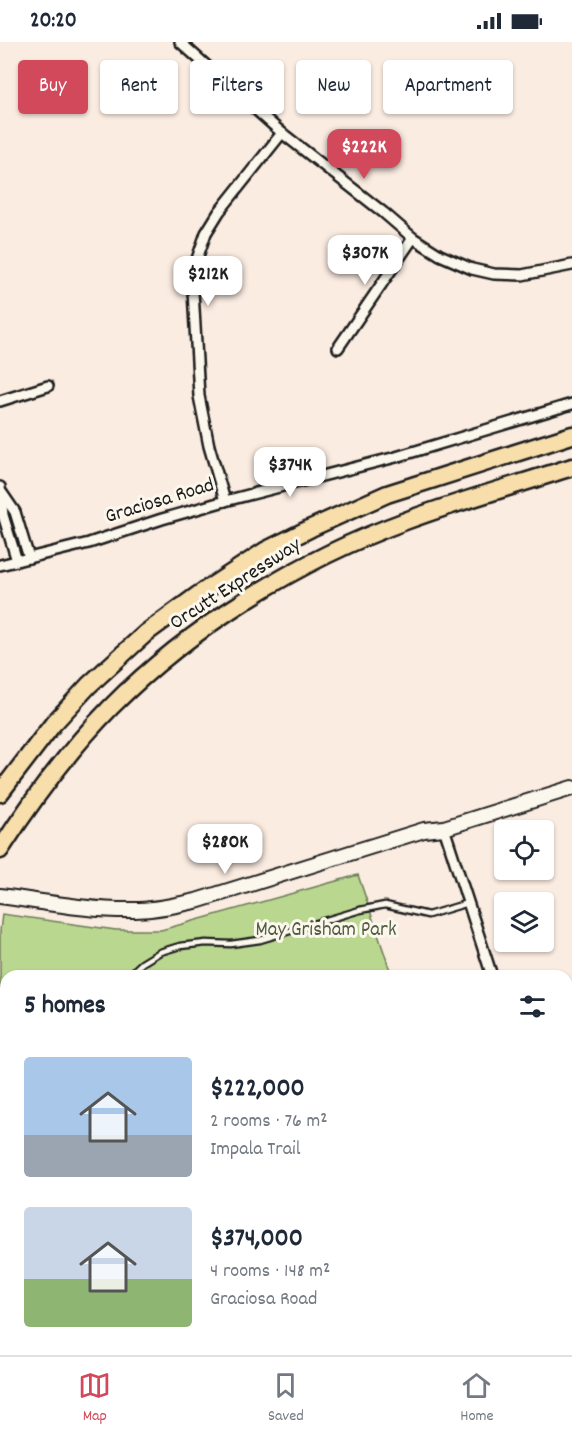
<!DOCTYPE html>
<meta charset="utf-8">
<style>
body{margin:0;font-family:Dekko,sans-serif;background:#f2f2f3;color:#1f2937;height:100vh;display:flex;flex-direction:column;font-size:22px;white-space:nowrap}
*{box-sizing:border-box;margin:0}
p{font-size:20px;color:#747a83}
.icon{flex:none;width:33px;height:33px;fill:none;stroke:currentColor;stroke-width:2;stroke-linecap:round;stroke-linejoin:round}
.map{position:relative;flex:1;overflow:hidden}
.sheet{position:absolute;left:0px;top:928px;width:573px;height:386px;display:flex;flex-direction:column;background:#fff;border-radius:18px 18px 0 0;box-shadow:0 2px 4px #0004}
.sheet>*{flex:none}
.banner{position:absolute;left:18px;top:18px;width:537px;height:54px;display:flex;gap:12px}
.controls{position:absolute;left:494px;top:778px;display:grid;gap:12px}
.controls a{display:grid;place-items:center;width:60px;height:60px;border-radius:6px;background:#fff;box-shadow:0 2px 4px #0004;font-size:30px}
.price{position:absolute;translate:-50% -51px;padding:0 14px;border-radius:12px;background:#fff;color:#222;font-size:20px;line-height:39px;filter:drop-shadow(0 2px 3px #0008)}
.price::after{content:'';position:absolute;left:50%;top:36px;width:18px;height:14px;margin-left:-9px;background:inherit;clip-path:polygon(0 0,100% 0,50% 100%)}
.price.selected{background:#d1495b;color:#fff}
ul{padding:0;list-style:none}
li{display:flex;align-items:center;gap:18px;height:150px;padding:0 24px}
li span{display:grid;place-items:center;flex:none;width:168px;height:120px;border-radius:6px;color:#555}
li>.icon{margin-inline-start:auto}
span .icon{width:72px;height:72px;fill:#fffc;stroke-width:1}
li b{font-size:26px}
h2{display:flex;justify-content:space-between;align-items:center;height:72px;padding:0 24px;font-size:26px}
.chip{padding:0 21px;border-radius:6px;background:#fff;box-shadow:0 2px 4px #0004;font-size:21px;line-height:54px}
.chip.selected{background:#d1495b;color:#fff}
.status{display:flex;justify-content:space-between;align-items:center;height:42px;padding:0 30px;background:#fff;direction:ltr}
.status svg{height:16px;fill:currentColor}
.dock{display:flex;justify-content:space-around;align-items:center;height:84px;border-top:2px solid #e0e1e3;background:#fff;font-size:16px;color:#747a83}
.dock a{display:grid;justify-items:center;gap:3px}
.dock .selected{color:#d1495b}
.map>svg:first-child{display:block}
</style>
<div class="status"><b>20:20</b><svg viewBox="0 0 49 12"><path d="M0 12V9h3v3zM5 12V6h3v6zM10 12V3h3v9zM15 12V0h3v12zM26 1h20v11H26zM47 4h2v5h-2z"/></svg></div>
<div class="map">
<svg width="572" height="1313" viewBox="0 0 572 1313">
<rect width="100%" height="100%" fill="#fbece1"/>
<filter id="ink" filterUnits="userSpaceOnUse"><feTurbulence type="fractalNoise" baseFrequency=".0167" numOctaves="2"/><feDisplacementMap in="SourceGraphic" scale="12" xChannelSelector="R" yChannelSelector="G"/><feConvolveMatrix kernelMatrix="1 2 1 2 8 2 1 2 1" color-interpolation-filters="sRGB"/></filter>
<g filter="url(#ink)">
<g fill="#faded4">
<path d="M6,1143v56l-6,-19v-35z"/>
<path d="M41,1308h333l-16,5h-316z"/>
</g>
<path fill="#bad78f" stroke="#6b7a56" stroke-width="1.5" d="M358,833l34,101h-386v208l-6,2v-255l2,-17 114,16h45z"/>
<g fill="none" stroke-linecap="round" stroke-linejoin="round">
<g stroke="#1c1c1c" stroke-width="9">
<g id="lane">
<path d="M128,934l14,-13 18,-11 20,-6 26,-3 25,1 29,-4 100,-30 25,-5 43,10 40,-12"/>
<path d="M567,1046l5,4"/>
<path d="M252,1308l1,5"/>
<path d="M362,1308l1,5"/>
<path d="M299,1313l16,-5"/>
</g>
</g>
<g stroke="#1c1c1c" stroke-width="14">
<g id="street">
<path d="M180,0l102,91 102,80 29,25 27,17 32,14 22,5 28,1 50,-10"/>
<path d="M338,306l75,-110"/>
<path d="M0,359l48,-15"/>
<path d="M0,445l3,28 14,46"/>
<path d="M2,451l13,19 14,46"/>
<path d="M225,459l-16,-55 -10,-50 -6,-105 3,-29 10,-29 13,-21 63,-79"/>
<path d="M0,523l89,-22 73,-24 63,-18 171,-44 176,-53"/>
<path d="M444,786l48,148"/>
<path d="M567,1098l5,-1"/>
<path d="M567,1170l5,16"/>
<path d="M0,1246l6,1"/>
<path d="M567,1268l5,-2"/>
<path d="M29,1308l2,5"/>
<path d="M421,1313l16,-5"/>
</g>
</g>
<g stroke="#1c1c1c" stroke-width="18">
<path id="secondary" d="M0,854c45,6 90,15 135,14 21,0 41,-5 61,-9l228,-71 20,-2 128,-40"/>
</g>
<g stroke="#1c1c1c" stroke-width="21">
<g id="highway">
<path d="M0,751l53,-69 36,-39 57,-52 52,-38 67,-44 46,-23 76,-34 185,-59"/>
<path d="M0,808c32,-50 69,-100 111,-143 80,-81 190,-148 297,-187 54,-20 109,-35 164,-53"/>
</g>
</g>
<use href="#lane" stroke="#fbf7ec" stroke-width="4.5"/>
<use href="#street" stroke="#fbf7ec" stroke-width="9"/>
<use href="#secondary" stroke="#fbf7ec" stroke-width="14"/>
<use href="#highway" stroke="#f8deab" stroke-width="16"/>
</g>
</g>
<g text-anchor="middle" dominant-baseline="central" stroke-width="6" stroke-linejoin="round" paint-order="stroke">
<g font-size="21" fill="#1c1c1c" stroke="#fbf7ec">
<text transform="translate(160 460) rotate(-17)">Graciosa Road</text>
<text transform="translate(236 543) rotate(-33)">Orcutt Expressway</text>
</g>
<g font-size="21" fill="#535d44" stroke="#fbf7ec">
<text x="326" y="889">May Grisham Park</text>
</g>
</g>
</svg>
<div class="controls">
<a><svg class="icon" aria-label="locate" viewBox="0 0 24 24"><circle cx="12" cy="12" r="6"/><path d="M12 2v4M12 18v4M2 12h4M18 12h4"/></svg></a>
<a><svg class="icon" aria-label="layers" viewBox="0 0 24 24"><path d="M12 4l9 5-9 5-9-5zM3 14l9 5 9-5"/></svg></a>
</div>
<b class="price selected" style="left:364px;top:138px">$222K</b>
<b class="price" style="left:365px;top:244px">$307K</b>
<b class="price" style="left:208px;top:265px">$212K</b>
<b class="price" style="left:290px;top:456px">$374K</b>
<b class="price" style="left:225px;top:833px">$280K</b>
<div class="banner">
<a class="chip selected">Buy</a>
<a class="chip">Rent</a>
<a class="chip">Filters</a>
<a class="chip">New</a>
<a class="chip">Apartment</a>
</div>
<section class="sheet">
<h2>5 homes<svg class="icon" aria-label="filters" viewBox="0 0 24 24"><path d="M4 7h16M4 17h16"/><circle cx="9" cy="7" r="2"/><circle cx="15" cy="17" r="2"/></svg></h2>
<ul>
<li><span style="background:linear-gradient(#a9c7e8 65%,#9aa5b1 0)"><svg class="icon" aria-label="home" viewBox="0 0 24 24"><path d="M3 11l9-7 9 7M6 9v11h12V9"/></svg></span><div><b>$222,000</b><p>2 rooms · 76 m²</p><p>Impala Trail</p></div></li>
<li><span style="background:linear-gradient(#c9d6e8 60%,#8fb573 0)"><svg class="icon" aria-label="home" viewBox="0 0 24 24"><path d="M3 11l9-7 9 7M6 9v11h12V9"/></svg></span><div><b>$374,000</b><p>4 rooms · 148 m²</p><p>Graciosa Road</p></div></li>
</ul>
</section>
</div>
<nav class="dock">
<a class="selected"><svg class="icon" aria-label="map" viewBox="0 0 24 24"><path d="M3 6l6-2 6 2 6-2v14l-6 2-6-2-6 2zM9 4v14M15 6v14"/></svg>Map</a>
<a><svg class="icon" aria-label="saved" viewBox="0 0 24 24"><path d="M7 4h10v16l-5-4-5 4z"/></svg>Saved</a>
<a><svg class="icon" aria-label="home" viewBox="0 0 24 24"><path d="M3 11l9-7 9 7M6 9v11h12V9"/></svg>Home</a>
</nav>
